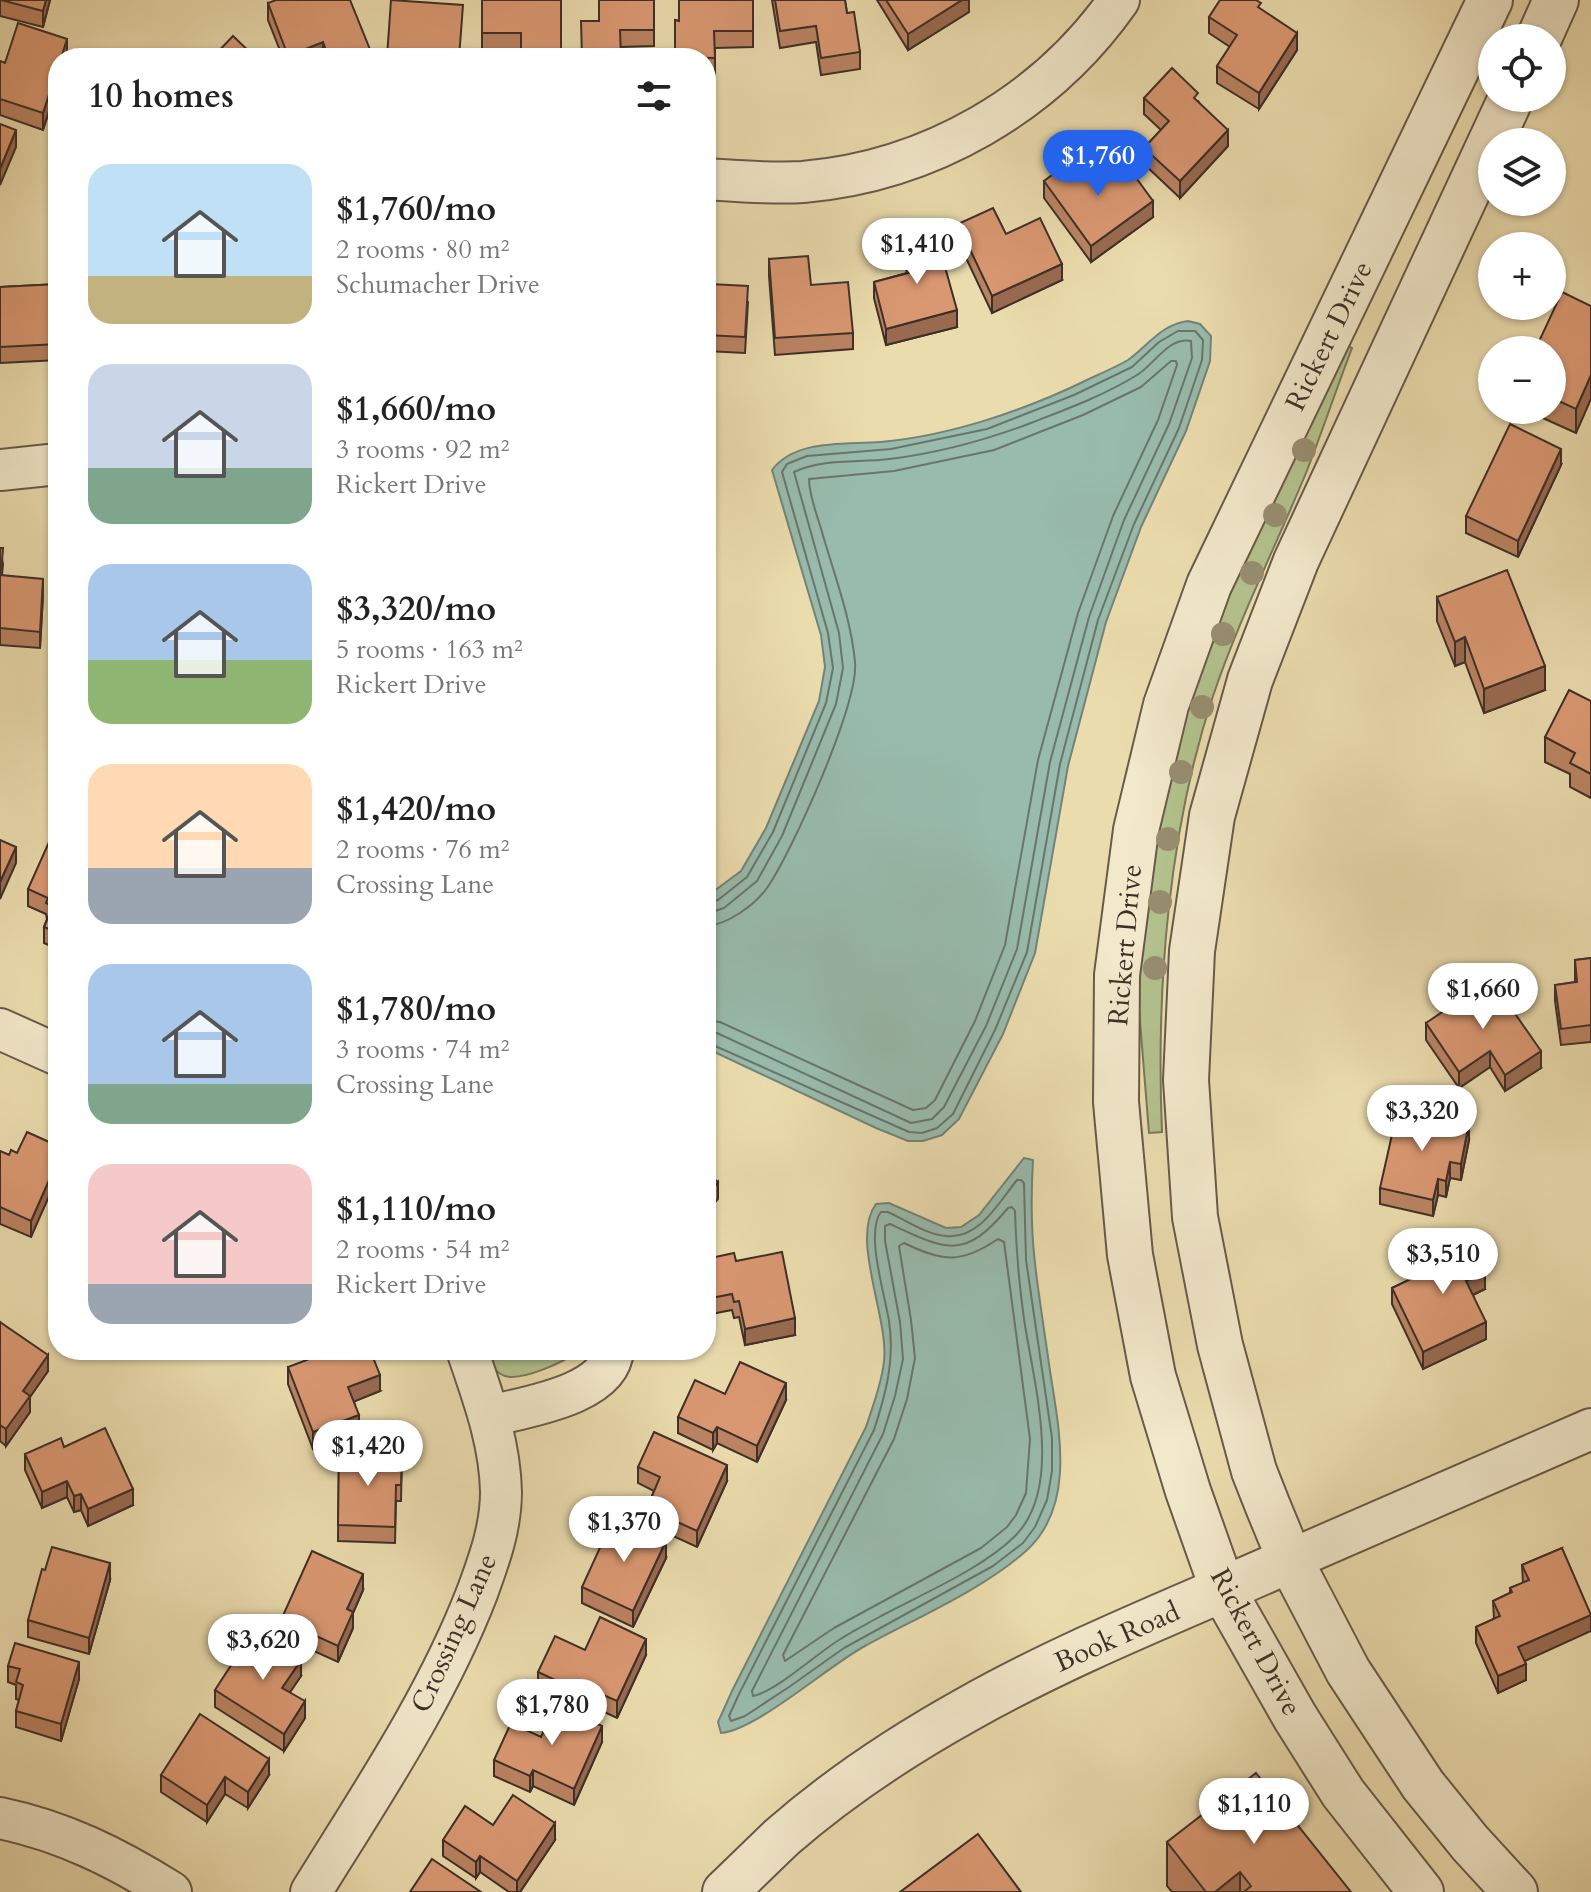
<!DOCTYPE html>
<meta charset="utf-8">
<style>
body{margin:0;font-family:Cardo,serif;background:#f2f2f2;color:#222;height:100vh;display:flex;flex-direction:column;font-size:30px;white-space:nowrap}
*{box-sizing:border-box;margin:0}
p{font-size:26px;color:#767676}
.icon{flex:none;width:44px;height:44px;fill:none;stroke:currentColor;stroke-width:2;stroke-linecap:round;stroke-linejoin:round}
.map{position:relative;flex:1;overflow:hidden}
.details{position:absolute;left:48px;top:48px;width:668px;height:1312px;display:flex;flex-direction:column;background:#fff;border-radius:32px;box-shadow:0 2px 6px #0004}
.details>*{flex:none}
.fabs{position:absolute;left:1478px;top:24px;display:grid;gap:16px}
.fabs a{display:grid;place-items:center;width:88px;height:88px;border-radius:50%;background:#fff;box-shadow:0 2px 6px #0004;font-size:40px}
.price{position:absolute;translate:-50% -68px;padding:0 18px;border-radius:28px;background:#fff;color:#222;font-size:26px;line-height:52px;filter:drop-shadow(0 2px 4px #0008)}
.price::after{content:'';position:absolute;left:50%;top:48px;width:24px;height:18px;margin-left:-12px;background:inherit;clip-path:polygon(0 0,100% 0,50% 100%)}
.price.on{background:#2563eb;color:#fff}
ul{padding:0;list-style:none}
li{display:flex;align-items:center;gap:24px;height:200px;padding:0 40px}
li span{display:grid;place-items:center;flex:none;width:224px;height:160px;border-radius:24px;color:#555}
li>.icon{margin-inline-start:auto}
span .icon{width:96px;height:96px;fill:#fffc;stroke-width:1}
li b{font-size:34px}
h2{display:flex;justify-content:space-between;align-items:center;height:96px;padding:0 40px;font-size:34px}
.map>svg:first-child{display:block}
</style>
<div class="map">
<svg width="1591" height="1892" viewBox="0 0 1591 1892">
<rect width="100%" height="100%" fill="#ebdcae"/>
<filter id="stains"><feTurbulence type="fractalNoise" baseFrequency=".0025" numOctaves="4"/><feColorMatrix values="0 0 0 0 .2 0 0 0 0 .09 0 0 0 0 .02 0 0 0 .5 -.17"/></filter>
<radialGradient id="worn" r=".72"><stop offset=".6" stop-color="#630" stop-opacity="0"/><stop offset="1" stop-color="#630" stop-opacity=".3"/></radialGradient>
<g fill="#b3c28e" stroke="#78785c" stroke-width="2">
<path d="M1341,343l11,5c-16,42 -30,84 -46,125 -31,75 -67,146 -93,223 -45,136 -57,294 -51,436l-13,1 -10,-124 1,-72 31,-187 46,-139z"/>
<path d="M487,1350h91c-12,12 -56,31 -73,26 -12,-4 -15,-15 -18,-26z"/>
</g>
<g fill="#98bbad" stroke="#748378" stroke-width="2">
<path d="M1188,321l12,3 11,12 -1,25 -24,70 -45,96 -35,95 -38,144 -33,187 -32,81 -44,85 -17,16 -19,6h-15l-32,-13 -170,-80v-151l35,-26 25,-43 53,-127 6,-34 -4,-32 -49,-165c23,-31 72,-25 108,-28 70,-6 146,-32 209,-63 13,-6 27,-12 39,-19 21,-15 32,-35 60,-39z"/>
<path d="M1024,1158l9,2c-2,34 -2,70 2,103 4,36 10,72 15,108 9,58 26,134 -23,179 -43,39 -111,68 -162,96 -36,19 -108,84 -144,87l-3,-11 14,-31 134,-264c7,-22 16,-44 18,-66 5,-43 -34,-123 -8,-157l13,-1 57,25 15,-1 18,-12z"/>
</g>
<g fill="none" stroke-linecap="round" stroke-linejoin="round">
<g stroke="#6a756b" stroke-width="2">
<path d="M706,904l12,-4 29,-23 26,-45 53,-129 7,-35 -5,-35 -46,-161 5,-8 20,-8 84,-7 96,-20 87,-34 58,-28 27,-25 19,-11h17l8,9 -1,20 -23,68 -45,96 -36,96 -38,144 -33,188 -32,78 -42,84 -16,14 -15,5 -13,-1 -203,-90"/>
<path d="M706,914l18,-6 33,-27 25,-45 54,-132 7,-36 -4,-35 -45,-161c29,-14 65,-9 96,-13 48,-6 96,-19 141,-36 36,-14 74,-28 106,-48 17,-10 32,-39 54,-34l1,17 -23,66 -45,96 -35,97 -39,145 -33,187 -31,77 -42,81 -12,12 -21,4 -194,-90 -11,-1"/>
<path d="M706,926c21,-1 49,-21 61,-38 25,-36 92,-185 88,-226 -4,-44 -21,-88 -33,-130 -5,-17 -13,-37 -13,-53l85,-8 100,-21 89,-35 58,-28 30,-26h5l1,4 -19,55 -45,96 -35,97 -40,147 -33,185 -30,76 -40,79 -9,8 -13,2 -193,-88 -14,-2"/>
<path d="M1017,1180h4l3,3 2,77 26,178v33l-5,29 -12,27 -12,16 -30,23 -149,82 -55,39 -44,29 -14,5 -2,-5 10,-22 135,-264c12,-37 21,-70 15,-109 -4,-26 -24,-89 -8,-109h7c17,8 39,23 58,24 33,4 53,-34 71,-56z"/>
<path d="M1012,1207l3,4c1,36 4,72 9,108 9,61 40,167 -8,216 -32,33 -94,59 -135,81 -14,8 -29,15 -42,24 -23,14 -62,51 -86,56l-1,-5 131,-257 12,-38 8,-37 -3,-37 -15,-81v-15l5,-2c56,26 74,37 118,-16z"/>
<path d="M998,1239l6,3 26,197 -4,54 -10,22 -9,12 -26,21 -147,80 -49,33 -2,-6 111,-216 13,-40 8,-41 -4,-38 -12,-74 5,-3c39,19 57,21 94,-4z"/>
</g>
<g stroke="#685a4a" stroke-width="44">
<g id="minor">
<path d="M706,179c32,2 65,5 97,3 127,-11 243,-78 316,-182"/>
<path d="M0,470l58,-6"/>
<path d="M0,1029l58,26"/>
<path d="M490,1416c35,-9 120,-21 123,-66"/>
<path d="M1290,1560l301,-131"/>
<path d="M0,1818c63,13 117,40 171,74"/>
<path d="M311,1892c60,-97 125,-193 166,-299 12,-33 24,-65 24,-101 -1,-50 -18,-95 -34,-142"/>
</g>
</g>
<g stroke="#685a4a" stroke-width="48">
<g id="tertiary">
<path d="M1539,38l17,-38"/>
<path d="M1511,98l-215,463 -46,119 -38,136 -20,135 -6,129 9,137 25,128 34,126 13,33 23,56 58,111 75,114 47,58 45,49"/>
<path d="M725,1892c19,-18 38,-37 57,-55 55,-48 123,-93 186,-128 103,-58 214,-101 322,-149"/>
<path d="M1421,1892l-78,-99 -48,-76 -72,-127 -35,-99 -35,-115 -23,-121 -14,-153 1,-127 19,-145 30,-125 43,-120 281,-585"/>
</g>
</g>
<use href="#minor" stroke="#f2e8ca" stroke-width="40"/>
<use href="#tertiary" stroke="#f2e8ca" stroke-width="44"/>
</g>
<g fill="#988d70">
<circle cx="1304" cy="450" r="12"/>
<circle cx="1275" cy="515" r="12"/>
<circle cx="1252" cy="573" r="12"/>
<circle cx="1223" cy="634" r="12"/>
<circle cx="1202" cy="707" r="12"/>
<circle cx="1181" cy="772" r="12"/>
<circle cx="1168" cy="839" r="12"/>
<circle cx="1160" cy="902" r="12"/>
<circle cx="1155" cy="968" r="12"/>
</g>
<g fill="#bb8362" stroke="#3d2f29" stroke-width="2">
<path d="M0,0h50l-7,27 -43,-11z"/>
<path d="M482,0h79l-40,49h-39z"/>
<path d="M654,0v46l-33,1v11h-40l18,-37z"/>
<path d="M753,0v47l-38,1v26h-9v-16h-31v-38l4,1z"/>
<path d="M772,0h73l2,13 13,39v17l-39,6 -5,-33 -36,6z"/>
<path d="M877,0h92v12l-61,38z"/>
<path d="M268,3l103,55h-88l-15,-38z"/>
<path d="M1261,10l36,40 -38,59 -42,-26v-17l13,-19 -21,-14v-16z"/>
<path d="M67,55l-9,3v25l-15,47 -43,-15v-54l5,2z"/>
<path d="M1144,98l54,3 30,45 -48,52 -36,-34v-16l17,-18 -17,-16z"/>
<path d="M1044,181l49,1 60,35 -62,45 -47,-64z"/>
<path d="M958,224l104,56 -70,33 -34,-72z"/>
<path d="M903,240l54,87 -71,18 -12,-47v-16l33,-9 -4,-17z"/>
<path d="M706,255l5,29 37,18 -3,51 -39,-2z"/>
<path d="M769,259l42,26 42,48v16l-78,6 -6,-79z"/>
<path d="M58,284v76l-58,3v-76z"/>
<path d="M1591,306l-15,127 -51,-23h27v-60z"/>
<path d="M1561,465l-43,92 -52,-24v-17z"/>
<path d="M0,548l3,16 -1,11 41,20 -3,53 -40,-3z"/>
<path d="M1437,597l108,93 -61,23 -19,-51 -10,4 -18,-45z"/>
<path d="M1591,701v97l-21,-11v-13l-25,-12v-25z"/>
<path d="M58,846v103l-14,-6v-16l3,-8 -1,-5 -18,-8v-17z"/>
<path d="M1591,958v84l-30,3 -6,-44v-16l20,-3v-22z"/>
<path d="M1426,1023l115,45 -36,23 -15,-24 -31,21 -33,-48z"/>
<path d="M1469,1140l-8,40 -11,-2 -4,19 -8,-2 -5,21 -53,-12v-16z"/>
<path d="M58,1146l-27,91 -31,-13v-73l9,4z"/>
<path d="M58,1227v23l-2,-1v-16z"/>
<path d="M1430,1252l55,37 -12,6 13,44 -63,30 -31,-65v-16l38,-18z"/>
<path d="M706,1259l30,2 59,74 -50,10 -6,-28 -5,1 -2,-8 -26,5z"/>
<path d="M0,1322l48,49 -18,26v15l-24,34 -6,-5z"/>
<path d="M288,1367l92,24 -26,10 5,30 -46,18 -25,-65z"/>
<path d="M725,1394l61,6 -29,62 -40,-19 -4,7 -35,-17v-16z"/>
<path d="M64,1447l69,58 -45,21 -7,-16 -7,2 -7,-15 -25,11 -17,-38v-16z"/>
<path d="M339,1451l63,2 -1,48h-5l-1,42 -57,-2z"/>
<path d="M638,1467l89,14 -30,66 -50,-23v-16l7,-17 -16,-8z"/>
<path d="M1562,1548l-37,113 1,19 -28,13 -22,-50v-16l18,-8 -1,-18 17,-8v-5l13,-5 -1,-18z"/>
<path d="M666,1558l-33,69 -51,-24v-16z"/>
<path d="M110,1580l-21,74 -61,-17v-17z"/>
<path d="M363,1590l-10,23v15l-15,34 -57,-26v-16z"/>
<path d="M585,1650l61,5 -29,63 -41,-19 -2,6 -36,-16v-17z"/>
<path d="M8,1666l71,13 -18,62 -45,-14v-16l3,-11 -3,-1v-14l-8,-3z"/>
<path d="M301,1676l-11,16 15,26 -21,33 -69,-44v-17z"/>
<path d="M541,1737l61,5 -28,63 -41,-19 -3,6 -36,-16v-16z"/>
<path d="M161,1775h108l-21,33 -23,-14 -18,28 -46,-30z"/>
<path d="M493,1825l62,15 -35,52h-11l-29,-20 -4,6 -33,-22v-16z"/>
<path d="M1167,1842l184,50h-179l-5,-6z"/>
</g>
<g fill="#996a50" stroke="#3d2f29" stroke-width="2">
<path d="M46,0h4l-7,27v-16z"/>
<path d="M962,0h7v12l-61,38v-16z"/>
<path d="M1297,33v17l-38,59v-16z"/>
<path d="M67,39v16l-1,3h-5z"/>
<path d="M323,42v16h-35v-2z"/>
<path d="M371,52v6h-16z"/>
<path d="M58,67v16l-15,47v-17z"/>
<path d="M16,130v17l-16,38v-16z"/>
<path d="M1228,130v16l-48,52v-17z"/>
<path d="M1153,201v16l-62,45v-16z"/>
<path d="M1062,264v16l-70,33v-17z"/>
<path d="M957,310v17l-71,18v-16z"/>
<path d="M1591,375v24l-15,34v-24z"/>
<path d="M1561,449v16l-43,92v-16z"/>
<path d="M43,579v16l-3,53v-16z"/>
<path d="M715,615v16l-9,3v-17z"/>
<path d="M1465,637v25l-10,4v-24z"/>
<path d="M1545,666v24l-61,23v-24z"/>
<path d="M713,691v16l-7,16v-16z"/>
<path d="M16,847v16l-16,36v-17z"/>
<path d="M1490,1051v16l-31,21v-16z"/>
<path d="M1541,1051v17l-36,23v-16z"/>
<path d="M1469,1123v17l-8,40v-16z"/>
<path d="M58,1160v16l-27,61v-16z"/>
<path d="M1450,1162v16l-4,19v-16z"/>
<path d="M1438,1179v16l-5,21v-16z"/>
<path d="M718,1182v17l-12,14v-17z"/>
<path d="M712,1206v16l-6,7v-16z"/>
<path d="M1485,1272v17l-19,9v-17z"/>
<path d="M795,1318v17l-50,10v-16z"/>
<path d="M1486,1322v17l-63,30v-17z"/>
<path d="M48,1355v16l-18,26v15l-24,34v-17l17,-38z"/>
<path d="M380,1375v16l-32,13v-17z"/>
<path d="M786,1383v17l-29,62v-16z"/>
<path d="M359,1415v16l-46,18v-17z"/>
<path d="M717,1427v16l-4,7v-17z"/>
<path d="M727,1465v16l-30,66v-16z"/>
<path d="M67,1481v16l-25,11v-16z"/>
<path d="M133,1489v16l-45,21v-17z"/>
<path d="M81,1494v16l-7,2v-16z"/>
<path d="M666,1541v17l-33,69v-16z"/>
<path d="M110,1563v17l-21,74v-16z"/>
<path d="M363,1574v16l-10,23v15l-15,34v-16l9,-37z"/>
<path d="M1591,1615v16l-73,33v-17z"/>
<path d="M646,1639v16l-29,63v-17z"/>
<path d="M301,1660v16l-19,28v-16z"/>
<path d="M79,1662v17l-18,62v-17z"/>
<path d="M1526,1664v16l-28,13v-17z"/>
<path d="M576,1683v16l-2,6v-16z"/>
<path d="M305,1701v17l-21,33v-17z"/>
<path d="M602,1726v16l-28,63v-16z"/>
<path d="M269,1759v16l-21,33v-16z"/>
<path d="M533,1770v16l-3,6v-16z"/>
<path d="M225,1777v17l-18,28v-17z"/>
<path d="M555,1823v17l-35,52h-3v-11z"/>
<path d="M480,1856v16l-4,6v-16z"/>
<path d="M1240,1872v20h-25z"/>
</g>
<g fill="#da9872" stroke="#3d2f29" stroke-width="2">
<path d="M1,0h45l-3,11z"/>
<path d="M276,0h74l21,52 -16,6h-26l-6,-16 -35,14 -20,-53z"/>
<path d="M391,0l72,5 -4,53 -72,-1z"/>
<path d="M482,0h79v58h-40v-25h-39z"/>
<path d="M599,0h55v30h-34l1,27 -39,1 -1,-37h18z"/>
<path d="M679,0h74v31h-39l1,27 -40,-1v-37l4,1z"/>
<path d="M775,0h70l2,13 7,-1 6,40 -39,6 -5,-32 -36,5z"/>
<path d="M886,0h76l-54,34z"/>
<path d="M1220,0h36l5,3 -3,4 39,26 -38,60 -42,-27 20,-31 -28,-18z"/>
<path d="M18,23l49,16 -6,19h-3v9l-15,46 -43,-14v-38l5,2z"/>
<path d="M233,36l23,22h-44z"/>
<path d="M1172,68l26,25 -4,5 34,32 -48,51 -36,-33 25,-27 -25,-23z"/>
<path d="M0,124l16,6 -16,39z"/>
<path d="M1075,158l18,24 30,-22 30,41 -62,45 -47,-65z"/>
<path d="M993,208l13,26 34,-16 22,46 -70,32 -34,-72z"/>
<path d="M935,231l22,79 -71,19 -12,-47 38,-10 -9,-32z"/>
<path d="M706,255h6l-2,29 38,2 -3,51 -39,-2z"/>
<path d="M808,256l3,29 37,-3 5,51 -78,5 -6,-79z"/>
<path d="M58,284v60l-58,3v-60z"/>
<path d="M1562,292l29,14v69l-15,34 -24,-11v-48h-17z"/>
<path d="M1510,424l51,25 -43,92 -52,-25z"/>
<path d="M0,548h3l-2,27 42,4 -3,53 -40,-4z"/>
<path d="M1507,570l38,96 -61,23 -19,-52 -10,5 -18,-45z"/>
<path d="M706,574l9,41 -9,2z"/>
<path d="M706,688l7,3 -7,16z"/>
<path d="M1569,690l22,11v73l-21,-11 5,-10 -30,-16z"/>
<path d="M0,840l16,7 -16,35z"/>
<path d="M49,842l9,4v87l-14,-6 9,-21 -7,-3 2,-5 -20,-9z"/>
<path d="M1591,958v67l-30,4 -6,-44 22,-3 -2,-22z"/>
<path d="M1491,979l50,72 -36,24 -15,-24 -31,21 -33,-49z"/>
<path d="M1398,1108l71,15 -8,41 -11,-2 -4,19 -8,-2 -5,21 -53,-12z"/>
<path d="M27,1132l31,14v14l-27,61 -31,-14v-56l9,4 2,-5 6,3z"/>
<path d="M706,1172l12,10 -12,14z"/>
<path d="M706,1200l6,6 -6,7z"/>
<path d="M1466,1235l19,37 -19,9 20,41 -63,30 -31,-64 44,-21 -6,-15z"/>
<path d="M782,1252l13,66 -50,11 -6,-28 -5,1 -2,-8 -26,5v-40l28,-6 2,8z"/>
<path d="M0,1322l48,33 -25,36 7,5 -24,33 -6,-4z"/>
<path d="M333,1350h37l10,25 -32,12 11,28 -46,17 -25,-65z"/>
<path d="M740,1362l46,21 -29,63 -40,-19 -4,6 -35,-16 17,-37 30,14z"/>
<path d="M105,1428l28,61 -45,20 -7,-15 -7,2 -7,-15 -25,11 -17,-38 36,-16 3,9z"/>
<path d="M654,1432l73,33 -30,66 -50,-23 13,-31 -22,-10z"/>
<path d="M339,1451l63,2 -1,32h-5l-1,42 -57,-2z"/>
<path d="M614,1517l52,24 -33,70 -51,-24z"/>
<path d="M52,1547l58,16 -21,75 -61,-18 14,-51 3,1z"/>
<path d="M1562,1548l29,67 -73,32 8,17 -28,12 -22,-49 24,-11 -7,-15 19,-9 -2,-4 19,-8 -7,-15z"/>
<path d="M312,1551l51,23 -16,35 6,3 -15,34 -57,-26z"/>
<path d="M600,1617l46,22 -29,62 -41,-18 -2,6 -36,-17 17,-36 30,14z"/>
<path d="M254,1630l47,30 -19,28 23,13 -21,33 -69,-44z"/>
<path d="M15,1643l64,19 -18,62 -45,-13 7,-26 -7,-3 4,-13 -12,-3z"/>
<path d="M556,1704l46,22 -28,63 -41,-19 -3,6 -36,-16 17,-37 30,14z"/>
<path d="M200,1714l69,45 -21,33 -23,-15 -18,28 -46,-30z"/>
<path d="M1256,1773l95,119h-105l-1,-1 6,-5 -11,-14 -25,20h-9l-39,-50z"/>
<path d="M513,1795l42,28 -38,58 -37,-25 -4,6 -33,-22 22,-34 28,19z"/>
<path d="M978,1834l43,58h-121z"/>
<path d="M432,1859l49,33h-71z"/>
</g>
<g text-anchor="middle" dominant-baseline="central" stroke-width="8" stroke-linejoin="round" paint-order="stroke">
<g font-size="28" fill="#3d2f29" stroke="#f2e8ca">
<text transform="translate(1329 336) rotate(-64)">Rickert Drive</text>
<text transform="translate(1125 945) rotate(-85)">Rickert Drive</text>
<text transform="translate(454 1633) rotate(-66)">Crossing Lane</text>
<text transform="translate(1117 1637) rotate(-24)">Book Road</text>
<text transform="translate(1256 1642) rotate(62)">Rickert Drive</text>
</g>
</g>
<rect width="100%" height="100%" filter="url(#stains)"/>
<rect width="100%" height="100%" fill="url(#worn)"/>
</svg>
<div class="fabs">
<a><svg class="icon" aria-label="locate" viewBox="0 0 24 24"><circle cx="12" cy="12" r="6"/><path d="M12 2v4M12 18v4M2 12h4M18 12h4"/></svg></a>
<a><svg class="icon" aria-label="layers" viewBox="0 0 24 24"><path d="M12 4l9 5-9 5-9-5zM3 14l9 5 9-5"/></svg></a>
<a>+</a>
<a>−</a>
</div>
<b class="price on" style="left:1098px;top:198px">$1,760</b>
<b class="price" style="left:917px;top:286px">$1,410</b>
<b class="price" style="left:1483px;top:1031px">$1,660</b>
<b class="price" style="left:1422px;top:1153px">$3,320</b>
<b class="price" style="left:1443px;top:1296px">$3,510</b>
<b class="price" style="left:368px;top:1488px">$1,420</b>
<b class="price" style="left:624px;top:1564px">$1,370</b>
<b class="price" style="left:263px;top:1682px">$3,620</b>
<b class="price" style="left:552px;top:1747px">$1,780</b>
<b class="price" style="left:1254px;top:1846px">$1,110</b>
<section class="details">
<h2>10 homes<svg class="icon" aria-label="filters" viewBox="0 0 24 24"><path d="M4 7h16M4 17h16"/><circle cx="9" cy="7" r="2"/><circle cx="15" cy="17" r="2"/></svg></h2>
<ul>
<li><span style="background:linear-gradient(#bfe0f5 70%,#c2b280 0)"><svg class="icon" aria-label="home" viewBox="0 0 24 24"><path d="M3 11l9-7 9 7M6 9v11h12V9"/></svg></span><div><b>$1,760/mo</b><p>2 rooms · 80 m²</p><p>Schumacher Drive</p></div></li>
<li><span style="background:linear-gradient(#c9d6e8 65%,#7fa58c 0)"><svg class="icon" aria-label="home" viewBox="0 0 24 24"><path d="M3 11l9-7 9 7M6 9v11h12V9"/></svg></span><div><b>$1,660/mo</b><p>3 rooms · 92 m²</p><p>Rickert Drive</p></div></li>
<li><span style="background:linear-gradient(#a9c7e8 60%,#8fb573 0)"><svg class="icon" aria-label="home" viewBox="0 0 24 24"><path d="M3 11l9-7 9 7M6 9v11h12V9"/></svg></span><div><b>$3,320/mo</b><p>5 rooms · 163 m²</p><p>Rickert Drive</p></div></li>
<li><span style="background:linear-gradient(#ffd9b3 65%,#9aa5b1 0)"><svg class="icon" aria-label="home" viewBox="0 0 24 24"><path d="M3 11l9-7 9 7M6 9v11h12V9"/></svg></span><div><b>$1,420/mo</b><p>2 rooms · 76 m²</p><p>Crossing Lane</p></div></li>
<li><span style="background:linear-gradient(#a9c7e8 75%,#7fa58c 0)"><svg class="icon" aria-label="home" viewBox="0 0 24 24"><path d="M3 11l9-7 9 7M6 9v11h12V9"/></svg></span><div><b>$1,780/mo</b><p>3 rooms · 74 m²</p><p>Crossing Lane</p></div></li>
<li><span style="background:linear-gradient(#f6c9c9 75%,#9aa5b1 0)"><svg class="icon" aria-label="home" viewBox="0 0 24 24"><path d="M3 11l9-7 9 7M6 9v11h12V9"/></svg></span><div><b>$1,110/mo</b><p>2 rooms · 54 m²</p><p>Rickert Drive</p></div></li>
</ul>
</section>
</div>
